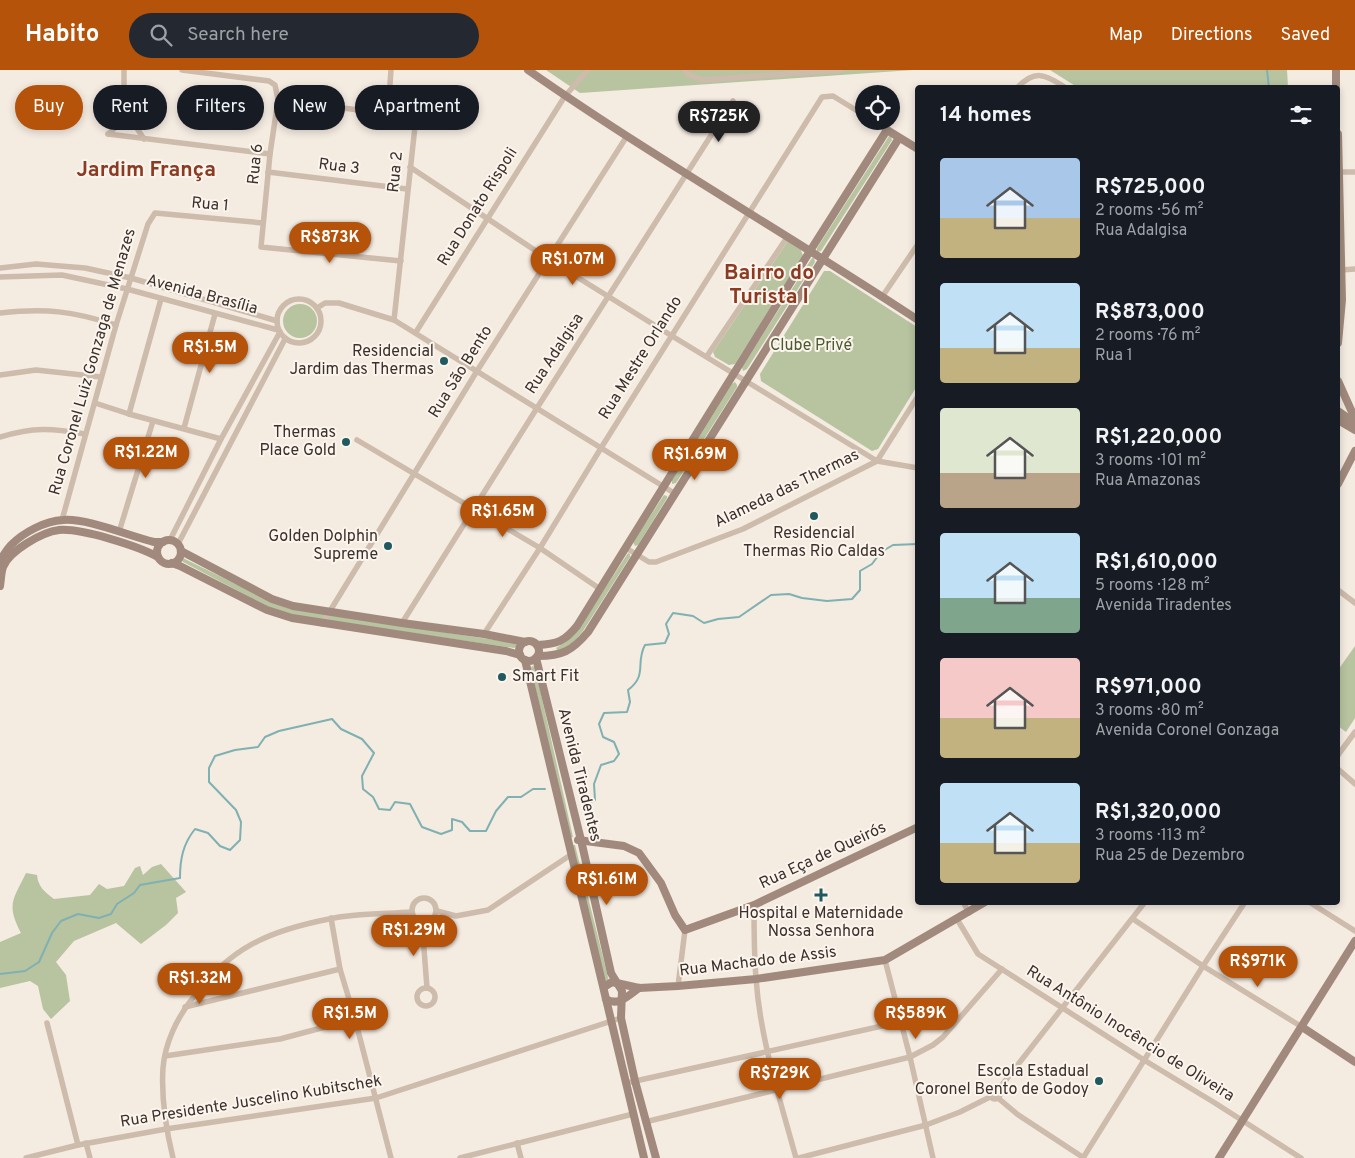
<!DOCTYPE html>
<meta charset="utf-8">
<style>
body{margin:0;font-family:Overpass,sans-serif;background:#242831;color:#f1f3f6;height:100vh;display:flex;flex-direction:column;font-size:19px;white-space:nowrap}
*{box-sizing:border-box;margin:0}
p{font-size:16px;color:#9ea1a6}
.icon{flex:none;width:28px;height:28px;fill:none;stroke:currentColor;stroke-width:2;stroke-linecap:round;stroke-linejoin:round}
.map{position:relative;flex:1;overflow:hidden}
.side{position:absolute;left:915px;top:15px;width:425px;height:820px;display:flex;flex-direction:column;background:#171b24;border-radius:5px;box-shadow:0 2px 8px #0003}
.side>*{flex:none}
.hud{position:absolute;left:15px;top:15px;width:475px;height:45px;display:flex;gap:10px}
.tools{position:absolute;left:855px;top:15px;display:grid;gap:10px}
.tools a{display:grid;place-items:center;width:45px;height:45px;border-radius:50%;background:#171b24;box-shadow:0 2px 8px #0003;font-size:25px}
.price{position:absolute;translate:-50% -42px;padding:0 11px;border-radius:18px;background:#b45309;color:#fff;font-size:16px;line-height:32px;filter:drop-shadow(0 1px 2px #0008)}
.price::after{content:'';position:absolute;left:50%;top:30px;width:15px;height:11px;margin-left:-8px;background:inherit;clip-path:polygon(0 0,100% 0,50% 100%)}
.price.active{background:#222;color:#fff}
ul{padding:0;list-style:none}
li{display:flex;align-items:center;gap:15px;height:125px;padding:0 25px}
li span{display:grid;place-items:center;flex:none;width:140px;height:100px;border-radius:5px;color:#555}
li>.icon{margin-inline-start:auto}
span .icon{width:60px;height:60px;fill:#fffc;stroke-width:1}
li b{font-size:21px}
h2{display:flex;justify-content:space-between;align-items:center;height:60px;padding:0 25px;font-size:21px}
.chip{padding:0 18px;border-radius:22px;background:#171b24;box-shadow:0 2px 8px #0003;font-size:18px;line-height:45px}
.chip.active{background:#b45309;color:#fff}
header{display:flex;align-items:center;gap:30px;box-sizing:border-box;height:70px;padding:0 25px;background:#b45309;color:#fff}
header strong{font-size:24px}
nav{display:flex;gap:28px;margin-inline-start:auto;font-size:18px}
.search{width:350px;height:45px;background:#242831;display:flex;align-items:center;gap:12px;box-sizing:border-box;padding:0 18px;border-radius:28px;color:#9ea1a6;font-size:19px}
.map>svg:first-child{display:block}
</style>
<header>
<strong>Habito</strong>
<div class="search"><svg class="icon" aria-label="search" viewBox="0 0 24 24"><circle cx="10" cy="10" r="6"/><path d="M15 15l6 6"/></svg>Search here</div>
<nav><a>Map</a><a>Directions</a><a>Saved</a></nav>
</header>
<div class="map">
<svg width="1355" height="1088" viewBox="0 0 1355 1088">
<rect width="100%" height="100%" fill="#f4ebe1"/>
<g fill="#b8c4a0">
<path d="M546,0h367l-333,23z"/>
<path d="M1050,0h237l1,17h-211z"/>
<path d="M889,66h2l1,4 -71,111 -4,1v-4z"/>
<path d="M788,171l13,9 2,6 -68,108 -6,1 -14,-8 -2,-5z"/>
<path d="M812,188h2l1,4 -68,107 -4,2 -1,-4z"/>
<path d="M824,201h6l87,56v59l-39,63 -6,2 -111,-70 -1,-7z"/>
<circle cx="300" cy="251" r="17"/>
<path d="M735,312l2,3v2l-61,96 -4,1v-4l60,-96z"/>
<path d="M664,425l3,1v2l-29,47 -3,1 -2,-4z"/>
<path d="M628,483l2,1v3l-47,74c-7,9 -14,16 -25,20l-2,-3 10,-6 9,-8z"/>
<path d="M183,488l89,44 18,7 225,34 3,3 -4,2 -223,-33 -20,-7 -88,-46 -2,-3z"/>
<path d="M1355,576v72l-9,14 -8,-6v-56z"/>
<path d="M532,596l3,1 38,170 -3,1 -39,-170z"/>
<path d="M572,775h3l34,136 -4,1z"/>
<path d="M161,794l25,28 -10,6 2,15 -12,12 -25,19 -25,-21 -42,18 -18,21 10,13 4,26 -19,18 -8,-10 -5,-23 -8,-5 -30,7v-46l21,-9c-15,-29 -8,-33 5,-60l11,2c1,12 8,17 17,24l36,-4 9,-11 8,5 17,-3 11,-18 5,-2 3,9 9,-8z"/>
</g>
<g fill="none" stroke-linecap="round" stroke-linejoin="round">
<g stroke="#7fb0b2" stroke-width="2">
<path d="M1267,0l2,18"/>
<path d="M586,735l9,-5 -1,-16 7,-19 13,-4 5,-7 -5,-12 -11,-5 -4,-13 5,-11 23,-1 3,-10 -2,-12c20,-15 7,-27 17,-45l20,-2 4,-9 -3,-10 7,-11 20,3 11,7 14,-4 21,-2 32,-22 18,-1 13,4 25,3 25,-2 8,-9v-19l12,-7 9,-12 12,-7 25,-1"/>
<path d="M0,904l25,-3 14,-9 13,-29 9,-12 17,-7 21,4 12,-4 6,-10 17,-11 6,-8 40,-7c0,-19 3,-34 15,-49l13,4 12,13 10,4 10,-10 1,-18 -5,-12 -27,-28v-14l6,-12 20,-6 23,-3 7,-10 14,-6 53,-12 9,10 21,10 12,14 -12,23 1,13 10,8 6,12 11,1 5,-8 15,2 12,23 19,7 11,-4v-11l10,3 8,9h16l10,-20 12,-14h13l12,-8h12"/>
</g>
<g stroke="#cdbbac" stroke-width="5.5">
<path d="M124,0v21l5,25 15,23"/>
<path d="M182,0l87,11 6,4 3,15 -8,54 -9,93 140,14"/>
<path d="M685,0l3,4 14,6 139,-10"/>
<path d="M1017,18c17,-18 27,-15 49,0"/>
<path d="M278,30l138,17 -22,203"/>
<path d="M388,43l3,-43"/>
<path d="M873,51l14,9"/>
<path d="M108,64l162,20"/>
<path d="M108,64l21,-18"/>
<path d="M410,97l138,92 124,77 205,125 41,7"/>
<path d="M268,102l139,17"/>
<path d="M1338,102h17"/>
<path d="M0,198l36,-4 49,4 46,10 146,43"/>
<path d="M1341,200l14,-1"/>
<path d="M0,207l62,-2 65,14 151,41"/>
<path d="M882,227l36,-53"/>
<circle cx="299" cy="251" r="22"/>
<path d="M317,238l8,-5h14l55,17 280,173"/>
<path d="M0,243c46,-5 72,-2 116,12"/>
<path d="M416,262l149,-236 23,-26"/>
<path d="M707,286l81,-120"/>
<path d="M0,305l36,-5 65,7"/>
<path d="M95,333l34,11 92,25"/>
<path d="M129,344l32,-115"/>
<path d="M184,358l31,-114"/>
<path d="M0,367c34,-10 51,-9 85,-3"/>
<path d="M357,370l183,108 60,41"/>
<path d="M877,391l41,-65"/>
<path d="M62,450l54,-195 32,-101 7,-11 108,10"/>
<path d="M119,462l34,-111"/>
<path d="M170,470l51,-101 59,-107"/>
<path d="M178,474l107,-205"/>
<path d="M626,478l23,14h7l87,-33 134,-68"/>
<path d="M1338,520l17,13"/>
<path d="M402,553l135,-215 196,-307"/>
<path d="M322,554l155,-253 150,-235"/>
<path d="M484,564l56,-86 61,-100 221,-351 11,-1 31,19"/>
<path d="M1338,685l17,-23"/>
<path d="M1338,699l17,15"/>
<circle cx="424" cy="840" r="12"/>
<path d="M963,832l6,11"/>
<path d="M1309,832l46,29"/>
<path d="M754,835c0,24 0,49 2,73 4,61 24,121 40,180"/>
<path d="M437,841l19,5 32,-6 84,-56"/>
<path d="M331,848l9,51 15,50 36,139"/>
<path d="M957,849l21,35 166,106 71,43 86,55"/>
<path d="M1133,849l70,47 99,61"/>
<path d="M422,853l5,65"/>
<path d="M885,890l25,97 23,101"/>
<path d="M678,916l7,-56"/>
<circle cx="426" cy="927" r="9"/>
<path d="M185,937l155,-38"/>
<path d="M47,953l31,122"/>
<path d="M165,986l115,-17 75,-20"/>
<path d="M631,1012l269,-60"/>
<circle cx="995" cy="1024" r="5"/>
<path d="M998,1020l147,-188"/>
<path d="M998,1028l19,16 67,44"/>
<path d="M645,1052l265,-65 23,-12 10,-8 59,-68"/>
<path d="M86,1073l4,15"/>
<path d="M517,1073l4,15"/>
<path d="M26,1088l52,-13 88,-16 210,-31 245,-80"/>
<path d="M173,1088c-7,-29 -12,-60 -10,-90 2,-25 14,-50 29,-69 37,-51 76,-68 137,-80 26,-6 56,-5 83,-7"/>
<path d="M460,1088l173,-44"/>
<path d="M799,1088l127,-33 34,-13 30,-15"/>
<path d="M1083,1088l120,-192 42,-64"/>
</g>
<g stroke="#a18a7d" stroke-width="8">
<path d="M528,0c126,88 261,165 390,250"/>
<path d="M1336,0v18"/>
<path d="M1338,64l4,166 -4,43"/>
<path d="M1338,311l14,31 3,10"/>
<path d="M1338,341l17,12"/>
<path d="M1338,350l17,10"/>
<path d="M1338,414l17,-33"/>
<circle cx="169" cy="482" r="12"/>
<path d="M181,481l91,48 21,7 109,17 82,11 41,8"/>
<path d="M0,491c3,-5 7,-12 11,-16 13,-13 34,-24 52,-25 24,-2 66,16 91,22h9"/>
<path d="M172,493l8,3 87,44 25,8 214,33 14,4"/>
<path d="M0,516c1,-6 1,-13 3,-19 6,-16 39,-35 56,-37 22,-2 79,16 99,27"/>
<circle cx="529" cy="581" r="10"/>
<path d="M537,575c20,-1 27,-3 40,-19l233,-375 77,-121 31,19"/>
<path d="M538,586c24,0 34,-5 50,-24l311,-494"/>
<path d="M536,588l45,182 30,133 11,18 -1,27 14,63 21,77"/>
<path d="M525,590l119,498"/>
<path d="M578,770l46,6 15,7 22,30 14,32 10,15 69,-25 164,-78"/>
<path d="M604,917l8,-5 27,6 39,-2 78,-7 129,-19 100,-58"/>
<path d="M606,929c12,8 23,-4 33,-11"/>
<path d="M1302,957l53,35"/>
<path d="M1219,1088l136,-217"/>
</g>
</g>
<g fill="#1f5a5e" stroke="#fbf5ee" stroke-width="2">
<circle cx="444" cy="291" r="5"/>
<circle cx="346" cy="372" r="5"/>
<circle cx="814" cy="446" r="5"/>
<circle cx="388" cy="476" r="5"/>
<circle cx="502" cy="607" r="5"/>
<path d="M818.5 817.5h5v5h5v5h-5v5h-5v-5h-5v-5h5z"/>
<circle cx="1099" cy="1011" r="5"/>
</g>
<g text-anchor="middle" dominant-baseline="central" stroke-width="4" stroke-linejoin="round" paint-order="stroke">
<g font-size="16" fill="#3b302b" stroke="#fbf5ee">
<text transform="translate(256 94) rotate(-84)">Rua 6</text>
<text transform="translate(339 97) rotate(7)">Rua 3</text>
<text transform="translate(396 102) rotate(-84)">Rua 2</text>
<text transform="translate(210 135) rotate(5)">Rua 1</text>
<text transform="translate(478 137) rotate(-58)">Rua Donato Rispoli</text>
<text transform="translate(202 225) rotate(15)">Avenida Brasília</text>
<text transform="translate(555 284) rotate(-57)">Rua Adalgisa</text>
<text transform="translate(641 288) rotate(-58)">Rua Mestre Orlando</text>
<text transform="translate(93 292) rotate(-74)">Rua Coronel Luiz Gonzaga de Menazes</text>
<text transform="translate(461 302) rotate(-58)">Rua São Bento</text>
<text transform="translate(787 419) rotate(-26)">Alameda das Thermas</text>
<text transform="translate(579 705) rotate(76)">Avenida Tiradentes</text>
<text transform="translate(823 786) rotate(-25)">Rua Eça de Queirós</text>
<text transform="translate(758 892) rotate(-7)">Rua Machado de Assis</text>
<text transform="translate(1130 964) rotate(32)">Rua Antônio Inocêncio de Oliveira</text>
<text transform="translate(251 1032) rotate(-9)">Rua Presidente Juscelino Kubitschek</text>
</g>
<g font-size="16" fill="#4a5a2e" stroke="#fbf5ee">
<text x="811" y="276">Clube Privé</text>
</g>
<g font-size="16" fill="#3b302b" stroke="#fbf5ee" text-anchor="end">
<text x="434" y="282">Residencial<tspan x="434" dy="18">Jardim das Thermas</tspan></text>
<text x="336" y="363">Thermas<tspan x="336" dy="18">Place Gold</tspan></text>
<text x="814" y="464" text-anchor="middle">Residencial<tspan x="814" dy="18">Thermas Rio Caldas</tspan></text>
<text x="378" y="467">Golden Dolphin<tspan x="378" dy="18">Supreme</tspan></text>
<text x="512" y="607" text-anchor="start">Smart Fit</text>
<text x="821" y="844" text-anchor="middle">Hospital e Maternidade<tspan x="821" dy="18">Nossa Senhora</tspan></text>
<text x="1089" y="1002">Escola Estadual<tspan x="1089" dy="18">Coronel Bento de Godoy</tspan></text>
</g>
<g font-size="21" font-weight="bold" fill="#8c3b22" stroke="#fbf5ee">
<text x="146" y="100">Jardim França</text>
<text x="769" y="203">Bairro do<tspan x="769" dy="24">Turista I</tspan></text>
</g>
</g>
</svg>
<div class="tools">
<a><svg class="icon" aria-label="locate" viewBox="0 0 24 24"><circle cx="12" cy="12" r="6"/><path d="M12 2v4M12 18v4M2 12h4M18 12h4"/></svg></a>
</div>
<b class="price active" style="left:719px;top:73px">R$725K</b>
<b class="price" style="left:330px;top:194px">R$873K</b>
<b class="price" style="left:573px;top:216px">R$1.07M</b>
<b class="price" style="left:210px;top:304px">R$1.5M</b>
<b class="price" style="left:146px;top:409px">R$1.22M</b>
<b class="price" style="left:695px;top:411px">R$1.69M</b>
<b class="price" style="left:503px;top:468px">R$1.65M</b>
<b class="price" style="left:607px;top:836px">R$1.61M</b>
<b class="price" style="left:414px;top:887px">R$1.29M</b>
<b class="price" style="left:1258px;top:918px">R$971K</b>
<b class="price" style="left:200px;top:935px">R$1.32M</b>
<b class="price" style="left:350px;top:970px">R$1.5M</b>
<b class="price" style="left:916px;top:970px">R$589K</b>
<b class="price" style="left:780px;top:1030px">R$729K</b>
<div class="hud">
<a class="chip active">Buy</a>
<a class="chip">Rent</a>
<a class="chip">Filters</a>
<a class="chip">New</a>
<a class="chip">Apartment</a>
</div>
<section class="side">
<h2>14 homes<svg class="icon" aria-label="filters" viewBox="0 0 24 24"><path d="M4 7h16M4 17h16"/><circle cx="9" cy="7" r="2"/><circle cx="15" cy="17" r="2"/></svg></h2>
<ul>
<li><span style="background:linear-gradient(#a9c7e8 60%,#c2b280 0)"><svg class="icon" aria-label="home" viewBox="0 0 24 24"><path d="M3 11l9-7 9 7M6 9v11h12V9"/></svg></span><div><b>R$725,000</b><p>2 rooms · 56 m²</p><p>Rua Adalgisa</p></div></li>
<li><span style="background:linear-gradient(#bfe0f5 65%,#c2b280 0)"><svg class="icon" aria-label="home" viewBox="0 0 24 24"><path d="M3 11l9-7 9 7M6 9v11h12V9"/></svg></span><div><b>R$873,000</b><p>2 rooms · 76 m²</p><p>Rua 1</p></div></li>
<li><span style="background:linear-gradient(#dfe7d0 65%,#b9a48a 0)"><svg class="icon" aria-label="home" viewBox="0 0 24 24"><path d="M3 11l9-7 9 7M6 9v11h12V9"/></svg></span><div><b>R$1,220,000</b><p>3 rooms · 101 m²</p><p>Rua Amazonas</p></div></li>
<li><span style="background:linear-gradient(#bfe0f5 65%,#7fa58c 0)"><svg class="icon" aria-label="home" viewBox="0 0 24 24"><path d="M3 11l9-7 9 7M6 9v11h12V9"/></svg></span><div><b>R$1,610,000</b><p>5 rooms · 128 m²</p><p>Avenida Tiradentes</p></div></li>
<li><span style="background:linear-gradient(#f6c9c9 60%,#c2b280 0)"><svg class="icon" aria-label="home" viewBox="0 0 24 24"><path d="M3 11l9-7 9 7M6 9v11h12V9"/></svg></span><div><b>R$971,000</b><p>3 rooms · 80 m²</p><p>Avenida Coronel Gonzaga</p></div></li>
<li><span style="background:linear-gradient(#bfe0f5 60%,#c2b280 0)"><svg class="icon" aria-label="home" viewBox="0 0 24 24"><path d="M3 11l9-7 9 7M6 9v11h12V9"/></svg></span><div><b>R$1,320,000</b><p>3 rooms · 113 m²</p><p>Rua 25 de Dezembro</p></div></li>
</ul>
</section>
</div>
